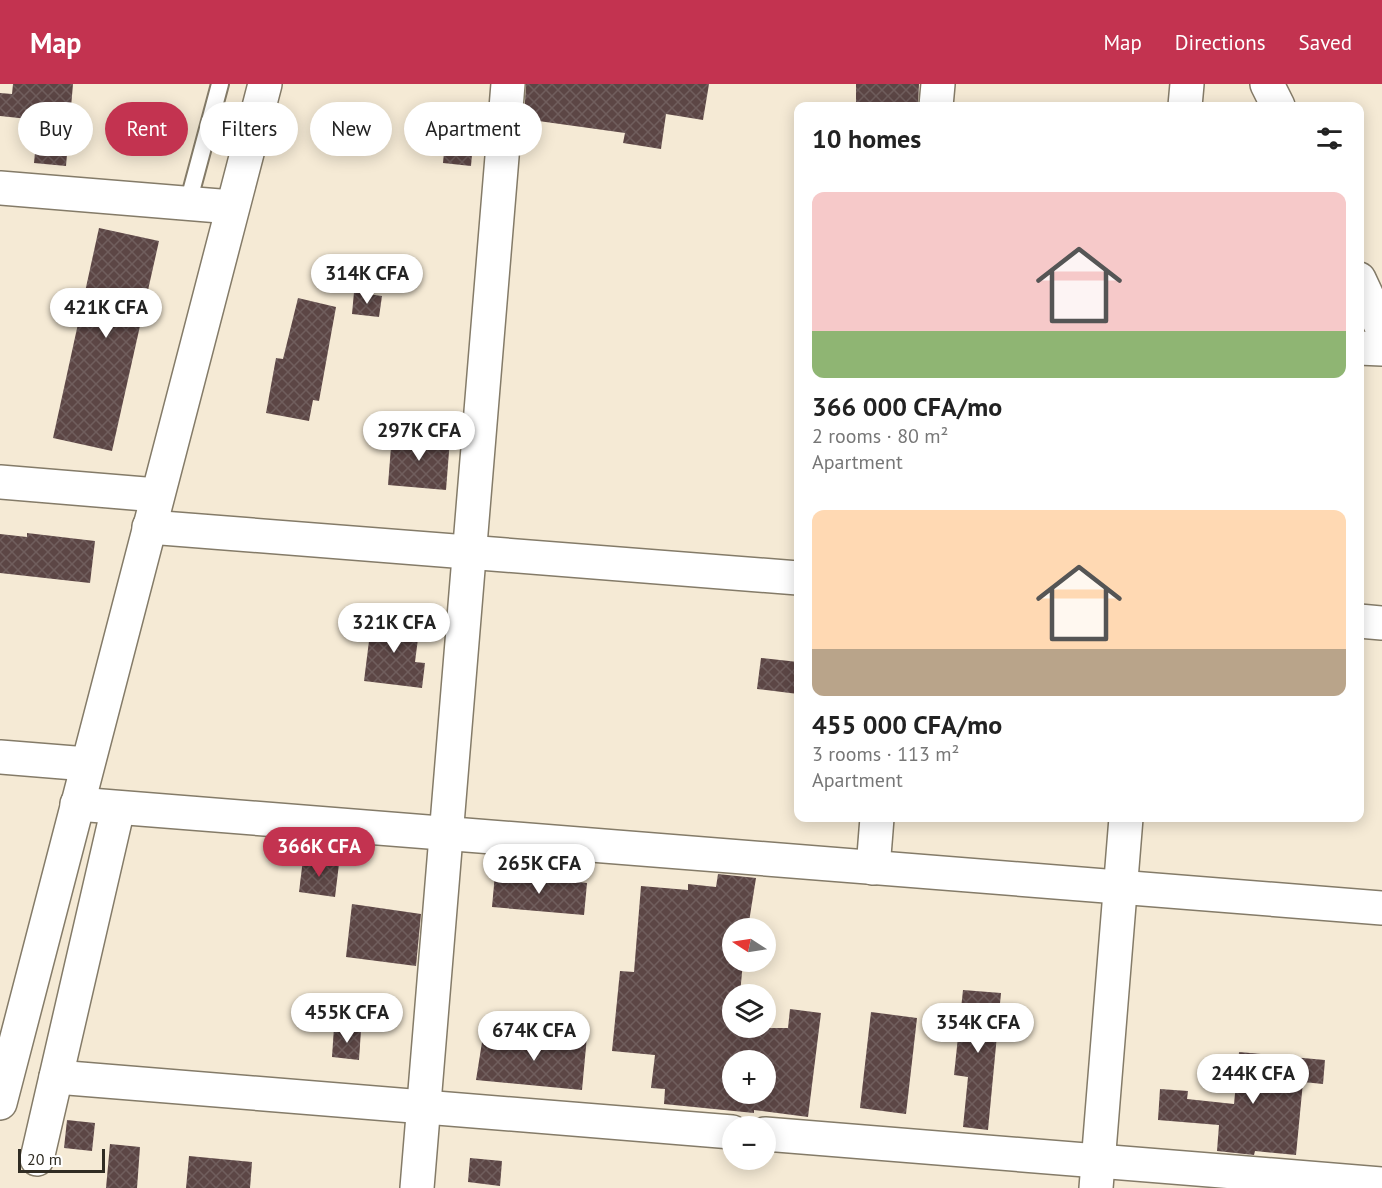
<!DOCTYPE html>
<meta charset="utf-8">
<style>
body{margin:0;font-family:"PT Sans",sans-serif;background:#f6f6f6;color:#222;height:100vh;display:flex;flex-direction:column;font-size:22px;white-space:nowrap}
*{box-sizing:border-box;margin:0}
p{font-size:20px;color:#767676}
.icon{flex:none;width:33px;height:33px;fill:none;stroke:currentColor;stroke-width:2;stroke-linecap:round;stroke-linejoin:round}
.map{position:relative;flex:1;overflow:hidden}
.details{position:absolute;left:794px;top:18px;width:570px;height:720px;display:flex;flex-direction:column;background:#fff;border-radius:12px;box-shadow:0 3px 15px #0003}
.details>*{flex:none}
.guide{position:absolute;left:18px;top:18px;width:570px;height:54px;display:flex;gap:12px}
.needle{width:39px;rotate:282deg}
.controls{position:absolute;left:722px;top:834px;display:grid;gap:12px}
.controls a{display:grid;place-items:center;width:54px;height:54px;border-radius:50%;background:#fff;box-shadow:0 3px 15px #0003;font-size:30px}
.scale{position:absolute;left:18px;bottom:15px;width:87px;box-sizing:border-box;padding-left:6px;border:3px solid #302c23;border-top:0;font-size:16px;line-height:21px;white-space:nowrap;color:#302c23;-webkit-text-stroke:4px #fff;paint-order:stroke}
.price{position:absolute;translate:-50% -51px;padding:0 14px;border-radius:21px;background:#fff;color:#222;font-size:20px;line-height:39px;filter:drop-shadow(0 2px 3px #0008)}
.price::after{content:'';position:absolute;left:50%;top:36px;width:18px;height:14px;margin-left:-9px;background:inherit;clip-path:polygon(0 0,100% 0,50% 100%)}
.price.active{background:#c33350;color:#fff}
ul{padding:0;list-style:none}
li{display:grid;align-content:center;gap:12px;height:318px;padding:0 18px}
li span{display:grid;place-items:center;height:186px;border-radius:12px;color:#555}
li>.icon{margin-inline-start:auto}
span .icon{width:108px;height:108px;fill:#fffc;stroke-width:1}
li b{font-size:26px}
h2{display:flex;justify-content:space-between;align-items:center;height:72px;padding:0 18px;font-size:26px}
.pill{padding:0 21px;border-radius:27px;background:#fff;box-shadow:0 3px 15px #0003;font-size:21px;line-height:54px}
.pill.active{background:#c33350;color:#fff}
header{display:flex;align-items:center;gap:36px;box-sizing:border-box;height:84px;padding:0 30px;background:#c33350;color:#fff}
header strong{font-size:28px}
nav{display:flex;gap:33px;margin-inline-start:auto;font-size:21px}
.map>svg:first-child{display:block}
</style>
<header>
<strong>Map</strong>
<nav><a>Map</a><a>Directions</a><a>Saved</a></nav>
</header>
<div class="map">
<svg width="1382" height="1104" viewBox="0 0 1382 1104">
<defs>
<pattern id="building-cross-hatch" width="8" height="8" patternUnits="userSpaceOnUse" patternTransform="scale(1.5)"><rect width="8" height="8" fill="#5c4645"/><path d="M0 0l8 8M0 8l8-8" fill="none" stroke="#705e5d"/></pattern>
</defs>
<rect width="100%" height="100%" fill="#f5ead5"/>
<g fill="url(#building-cross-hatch)" fill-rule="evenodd">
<path d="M13,0h60l-7,82 -32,-3 4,-43 -38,-4v-23l12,1z"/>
<path d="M526,0h183l-6,36 -37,-6 -5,35 -38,-6 2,-10 -101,-14z"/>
<path d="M856,0h63l-1,22h-62z"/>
<path d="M343,21l44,15 -7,26 -45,-9z"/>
<path d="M448,23l28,2 -5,57 -28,-3z"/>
<path d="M99,144l60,13 -47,210 -59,-13z"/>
<path d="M354,208l28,4 -3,21 -27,-3z"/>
<path d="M298,214l38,9 -17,94 -6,-1 -4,21 -43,-8 10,-55 7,1z"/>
<path d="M392,350l58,5 -4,51 -58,-5z"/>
<path d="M27,449l68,8 -5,42 -90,-10v-39l27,3z"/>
<path d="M372,533l48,6 -5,39 10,1 -3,25 -58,-7z"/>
<path d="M761,574l37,4v32l-41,-5z"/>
<path d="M303,775l36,5 -4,33 -36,-5z"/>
<path d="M495,790l92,9 -3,32 -92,-8z"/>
<path d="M718,790l38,4 -8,50h-16v34h11l-3,32h-8v34h56l2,-19 31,4 -13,104 -54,-7v3l-90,-9 1,-15 -14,-1 4,-33 -43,-4 8,-80 14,1 7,-86 47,4v-6l28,3zM732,976h33v34h-33z"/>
<path d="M352,820l69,10 -5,52 -70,-9z"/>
<path d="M963,906l38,3 -13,137 -25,-3 5,-50 -14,-2z"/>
<path d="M871,928l46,6 -11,96 -46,-6z"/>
<path d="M334,943l27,3 -2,30 -27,-3z"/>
<path d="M561,950l26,2 -5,54 -106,-10 7,-44 78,7z"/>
<path d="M1239,968l86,8 -2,24 -20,-2 -7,73 -41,-4 -1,4 -37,-4 2,-26 -61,-5 2,-31 28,2 -1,8 47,5z"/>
<path d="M67,1036l28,3 -3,28 -28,-3z"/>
<path d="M110,1060l30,3 -3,41h-31z"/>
<path d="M189,1072l63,6 -2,26h-64z"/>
<path d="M470,1074l32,3 -2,25 -32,-4z"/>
</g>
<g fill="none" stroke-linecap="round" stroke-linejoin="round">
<g stroke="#847b68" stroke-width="20">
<path id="lane" d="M188,119l32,-119"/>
</g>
<g stroke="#847b68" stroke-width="36">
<g id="street">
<path d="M1267,0l11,22"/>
<path d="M936,22l2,-22"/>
<path d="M1185,22l2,-22"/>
<path d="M0,104l232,19"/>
<path d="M1359,195l23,49"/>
<path d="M1359,264l23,1"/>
<path d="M0,398l157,13"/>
<path d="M149,443l649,51"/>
<path d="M1359,537l23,2"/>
<path d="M0,673l87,7"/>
<path d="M77,720l1305,104"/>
<path d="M873,784l4,-50"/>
<path d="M56,993l676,55"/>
<path d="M765,1050l617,50"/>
<path d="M37,1075l81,-351"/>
<path d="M417,1104l91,-1104"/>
<path d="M1096,1104l30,-370"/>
</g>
</g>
<g stroke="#847b68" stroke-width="36">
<path id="secondary" d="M0,1019l265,-1019"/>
</g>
<use href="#lane" stroke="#fff" stroke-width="16"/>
<use href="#street" stroke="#fff" stroke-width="33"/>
<use href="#secondary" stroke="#fff" stroke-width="33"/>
</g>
</svg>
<div class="controls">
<a><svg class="needle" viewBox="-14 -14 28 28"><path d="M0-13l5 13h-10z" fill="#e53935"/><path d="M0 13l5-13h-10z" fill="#767676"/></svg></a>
<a><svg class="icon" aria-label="layers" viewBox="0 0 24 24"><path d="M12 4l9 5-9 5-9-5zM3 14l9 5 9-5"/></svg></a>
<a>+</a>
<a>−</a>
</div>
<div class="scale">20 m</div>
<b class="price" style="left:367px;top:221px">314K CFA</b>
<b class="price" style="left:106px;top:255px">421K CFA</b>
<b class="price" style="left:419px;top:378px">297K CFA</b>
<b class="price" style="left:394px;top:570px">321K CFA</b>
<b class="price active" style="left:319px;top:794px">366K CFA</b>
<b class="price" style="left:539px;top:811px">265K CFA</b>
<b class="price" style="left:347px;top:960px">455K CFA</b>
<b class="price" style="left:978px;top:970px">354K CFA</b>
<b class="price" style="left:534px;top:978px">674K CFA</b>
<b class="price" style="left:1253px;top:1021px">244K CFA</b>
<div class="guide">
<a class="pill">Buy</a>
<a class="pill active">Rent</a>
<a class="pill">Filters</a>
<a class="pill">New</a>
<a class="pill">Apartment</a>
</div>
<section class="details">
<h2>10 homes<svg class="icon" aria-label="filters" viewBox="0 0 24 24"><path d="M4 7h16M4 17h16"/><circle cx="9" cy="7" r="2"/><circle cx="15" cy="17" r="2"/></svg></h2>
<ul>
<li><span style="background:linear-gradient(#f6c9c9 75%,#8fb573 0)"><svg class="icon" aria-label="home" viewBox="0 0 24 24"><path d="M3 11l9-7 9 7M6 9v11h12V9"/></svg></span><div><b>366 000 CFA/mo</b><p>2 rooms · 80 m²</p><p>Apartment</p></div></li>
<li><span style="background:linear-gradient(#ffd9b3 75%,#b9a48a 0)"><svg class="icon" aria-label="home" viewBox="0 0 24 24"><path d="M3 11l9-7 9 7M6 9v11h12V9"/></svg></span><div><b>455 000 CFA/mo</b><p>3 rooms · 113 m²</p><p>Apartment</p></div></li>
</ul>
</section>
</div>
